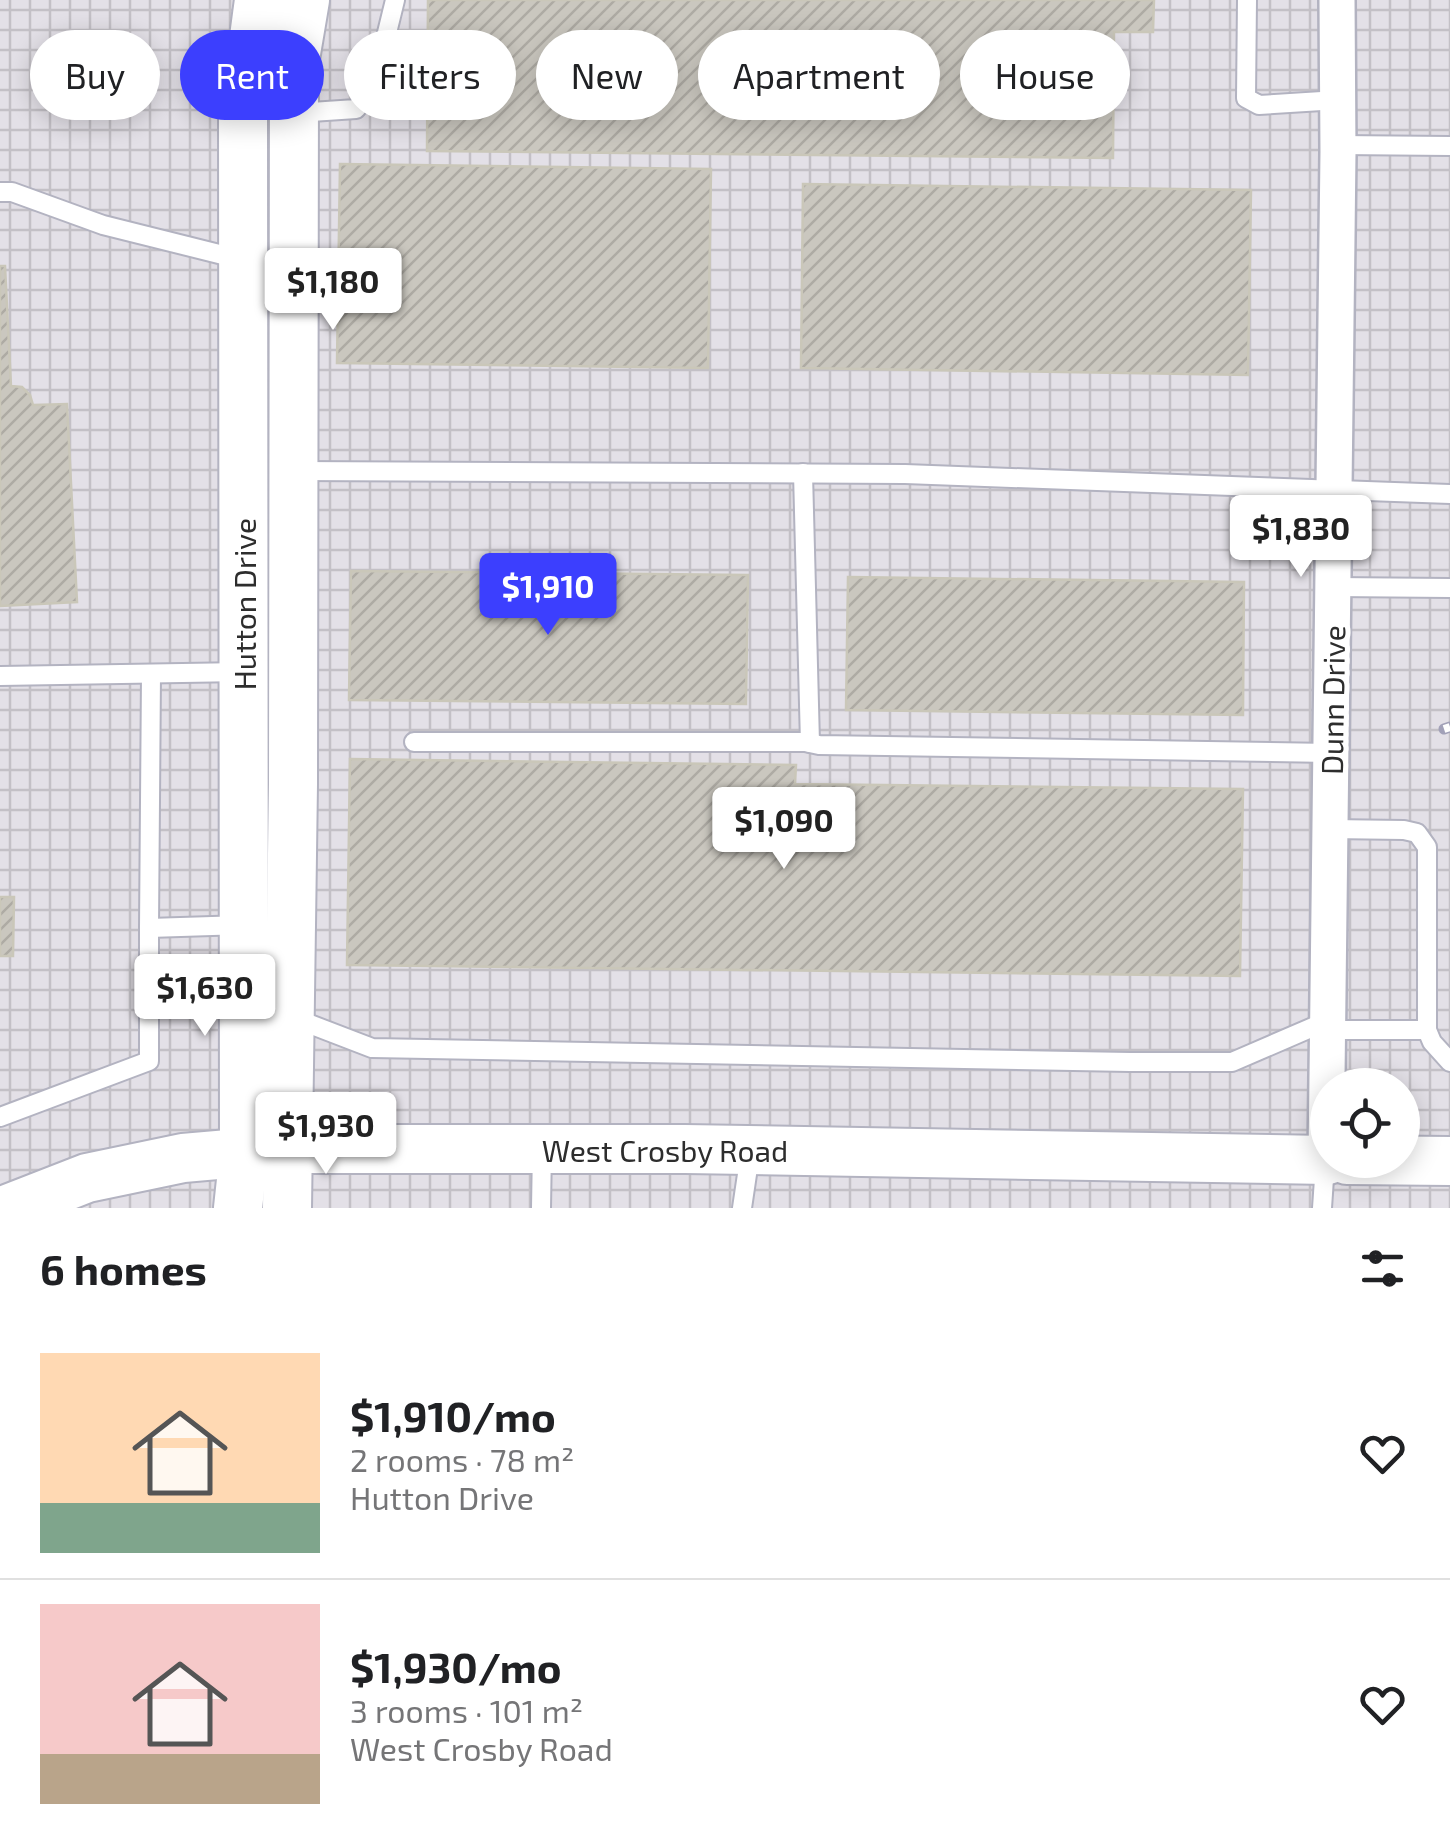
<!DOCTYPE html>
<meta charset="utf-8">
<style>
body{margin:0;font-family:"Exo 2",sans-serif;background:#f6f6f6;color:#202124;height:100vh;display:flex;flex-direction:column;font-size:38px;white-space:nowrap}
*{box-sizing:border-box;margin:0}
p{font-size:32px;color:#757577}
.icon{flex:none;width:55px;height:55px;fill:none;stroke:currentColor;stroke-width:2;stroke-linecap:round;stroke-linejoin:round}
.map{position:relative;height:1208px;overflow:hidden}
.drawer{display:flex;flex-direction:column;background:#fff;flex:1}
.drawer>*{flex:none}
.guide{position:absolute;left:30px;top:30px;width:1390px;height:90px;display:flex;gap:20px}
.fabs{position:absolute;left:1310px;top:1068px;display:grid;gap:20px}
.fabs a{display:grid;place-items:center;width:110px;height:110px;border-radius:50%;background:#fff;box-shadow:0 5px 25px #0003;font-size:50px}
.price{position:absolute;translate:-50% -85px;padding:0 22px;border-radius:10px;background:#fff;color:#222;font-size:32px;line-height:65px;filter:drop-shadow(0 2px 5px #0008)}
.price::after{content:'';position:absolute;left:50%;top:60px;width:30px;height:22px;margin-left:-15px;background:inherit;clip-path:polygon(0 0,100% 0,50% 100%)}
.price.current{background:#3c3ffe;color:#fff}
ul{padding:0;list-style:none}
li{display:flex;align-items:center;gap:30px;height:250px;padding:0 40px}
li+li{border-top:2px solid #e0e0e0}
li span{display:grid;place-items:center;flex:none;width:280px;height:200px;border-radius:0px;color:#555}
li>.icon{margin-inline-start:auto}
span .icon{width:120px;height:120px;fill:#fffc;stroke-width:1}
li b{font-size:42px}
h2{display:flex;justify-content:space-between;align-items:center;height:120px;padding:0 40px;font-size:42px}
.tag{padding:0 35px;border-radius:45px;background:#fff;box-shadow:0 5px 25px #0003;font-size:35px;line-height:90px}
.tag.current{background:#3c3ffe;color:#fff}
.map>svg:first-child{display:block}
</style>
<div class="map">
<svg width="1450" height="1208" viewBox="0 0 1450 1208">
<defs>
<pattern id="industrial-grid" width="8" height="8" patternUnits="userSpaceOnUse" patternTransform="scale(2.5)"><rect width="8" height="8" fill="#e3e0e7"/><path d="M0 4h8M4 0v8" fill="none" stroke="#c3c0c6"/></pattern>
<pattern id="building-hatch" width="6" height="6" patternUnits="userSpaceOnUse" patternTransform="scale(2.5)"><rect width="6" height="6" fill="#cac7bf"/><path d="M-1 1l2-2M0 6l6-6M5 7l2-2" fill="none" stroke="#aeaba4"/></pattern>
</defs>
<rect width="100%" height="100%" fill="#efebdf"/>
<path fill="url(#industrial-grid)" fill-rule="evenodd" d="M0,0h1450v1208h-1450zM1328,1085h74v75h-74z"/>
<g fill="url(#building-hatch)" stroke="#cac7b9" stroke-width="2.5">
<path d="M428,0h726l-1,32h-39l-1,126 -686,-7z"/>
<path d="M340,164l371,5 -3,199 -371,-5z"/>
<path d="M803,184l448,6 -3,185 -447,-7z"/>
<path d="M0,266h5l6,120 11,1 8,8 3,10 34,-1 10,198 -77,4z"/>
<path d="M351,571l397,4 -2,129 -397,-4z"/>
<path d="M848,577l396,5 -1,133 -397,-5z"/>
<path d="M350,759l446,6 -1,19 448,5 -3,187 -893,-11z"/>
<path d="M0,897h14l-1,59h-13z"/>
</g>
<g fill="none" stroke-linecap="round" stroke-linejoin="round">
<g stroke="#b3b3c1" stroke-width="22">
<g id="lane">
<path d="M1247,0l-1,98 13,7 79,-5"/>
<path d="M296,113l60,-4 18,-23 21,-86"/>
<path d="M1338,145l112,1"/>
<path d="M0,192h12l91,33 136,34"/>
<path d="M294,471l611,3 545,20"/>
<path d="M803,473l7,270"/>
<path d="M1333,587l117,1"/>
<path d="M0,676l243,-4"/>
<path d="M414,742h391l14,3 512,8"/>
<path d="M1330,829l74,1 13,3 10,14v183l5,12 18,20"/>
<path d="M149,928l2,-254"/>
<path d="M294,1018l78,30 758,14h102l95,-41"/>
<path d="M1327,1030h100"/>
<path d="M0,1117l149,-56v-133l95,-3"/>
<path d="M541,1208l1,-59"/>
<path d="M742,1208l8,-54"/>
<path d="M1322,1208l3,-44"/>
</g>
</g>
<g stroke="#b3b3c1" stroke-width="40">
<path id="street" d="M1326,1160l12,-1008 -1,-152"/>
</g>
<g stroke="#b3b3c1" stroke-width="52">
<g id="secondary">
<path d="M1347,1160l103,1"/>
<path d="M10,1208l77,-30 96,-20 104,-9h398l643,11"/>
<path d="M238,1208l6,-56 -1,-1033 16,-119"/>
<path d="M287,1208l6,-424 1,-719 11,-65"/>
</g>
</g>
<use href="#lane" stroke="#fff" stroke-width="18"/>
<use href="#street" stroke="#fff" stroke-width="35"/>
<use href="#secondary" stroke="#fff" stroke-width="48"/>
<g stroke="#a2a1b8" stroke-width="11">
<path id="rail" d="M1444,729l6,-2"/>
</g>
<use href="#rail" stroke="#fff" stroke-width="8" stroke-dasharray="22" stroke-linecap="butt"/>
</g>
<g text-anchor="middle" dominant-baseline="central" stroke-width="10" stroke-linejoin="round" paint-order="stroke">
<g font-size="30" fill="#2d2d2d" stroke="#fff">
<text transform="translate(244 604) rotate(-90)">Hutton Drive</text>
<text transform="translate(1332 700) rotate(-89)">Dunn Drive</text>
<text x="665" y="1150">West Crosby Road</text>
</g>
</g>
</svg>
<div class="fabs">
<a><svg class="icon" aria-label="locate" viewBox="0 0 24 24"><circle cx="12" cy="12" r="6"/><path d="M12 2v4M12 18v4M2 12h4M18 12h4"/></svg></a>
</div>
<b class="price" style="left:333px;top:333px">$1,180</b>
<b class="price" style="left:1301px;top:580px">$1,830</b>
<b class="price current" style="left:548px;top:638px">$1,910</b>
<b class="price" style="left:784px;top:872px">$1,090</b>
<b class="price" style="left:205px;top:1039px">$1,630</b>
<b class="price" style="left:326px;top:1177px">$1,930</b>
<div class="guide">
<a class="tag">Buy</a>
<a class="tag current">Rent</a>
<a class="tag">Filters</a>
<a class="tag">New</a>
<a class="tag">Apartment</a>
<a class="tag">House</a>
</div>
</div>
<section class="drawer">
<h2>6 homes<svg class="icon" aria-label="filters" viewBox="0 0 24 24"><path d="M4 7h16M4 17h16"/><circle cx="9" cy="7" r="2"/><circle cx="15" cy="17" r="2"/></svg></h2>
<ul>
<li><span style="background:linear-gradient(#ffd9b3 75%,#7fa58c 0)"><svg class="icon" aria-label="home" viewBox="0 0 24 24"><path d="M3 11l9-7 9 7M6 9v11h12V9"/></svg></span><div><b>$1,910/mo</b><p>2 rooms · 78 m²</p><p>Hutton Drive</p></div><svg class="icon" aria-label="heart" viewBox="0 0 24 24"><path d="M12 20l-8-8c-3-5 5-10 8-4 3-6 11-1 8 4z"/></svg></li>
<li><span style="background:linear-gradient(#f6c9c9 75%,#b9a48a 0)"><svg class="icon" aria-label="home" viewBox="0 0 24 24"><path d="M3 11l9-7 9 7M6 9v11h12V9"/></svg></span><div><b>$1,930/mo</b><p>3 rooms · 101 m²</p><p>West Crosby Road</p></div><svg class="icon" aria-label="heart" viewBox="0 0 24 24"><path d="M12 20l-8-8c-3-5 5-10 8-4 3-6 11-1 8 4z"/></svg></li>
</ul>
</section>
